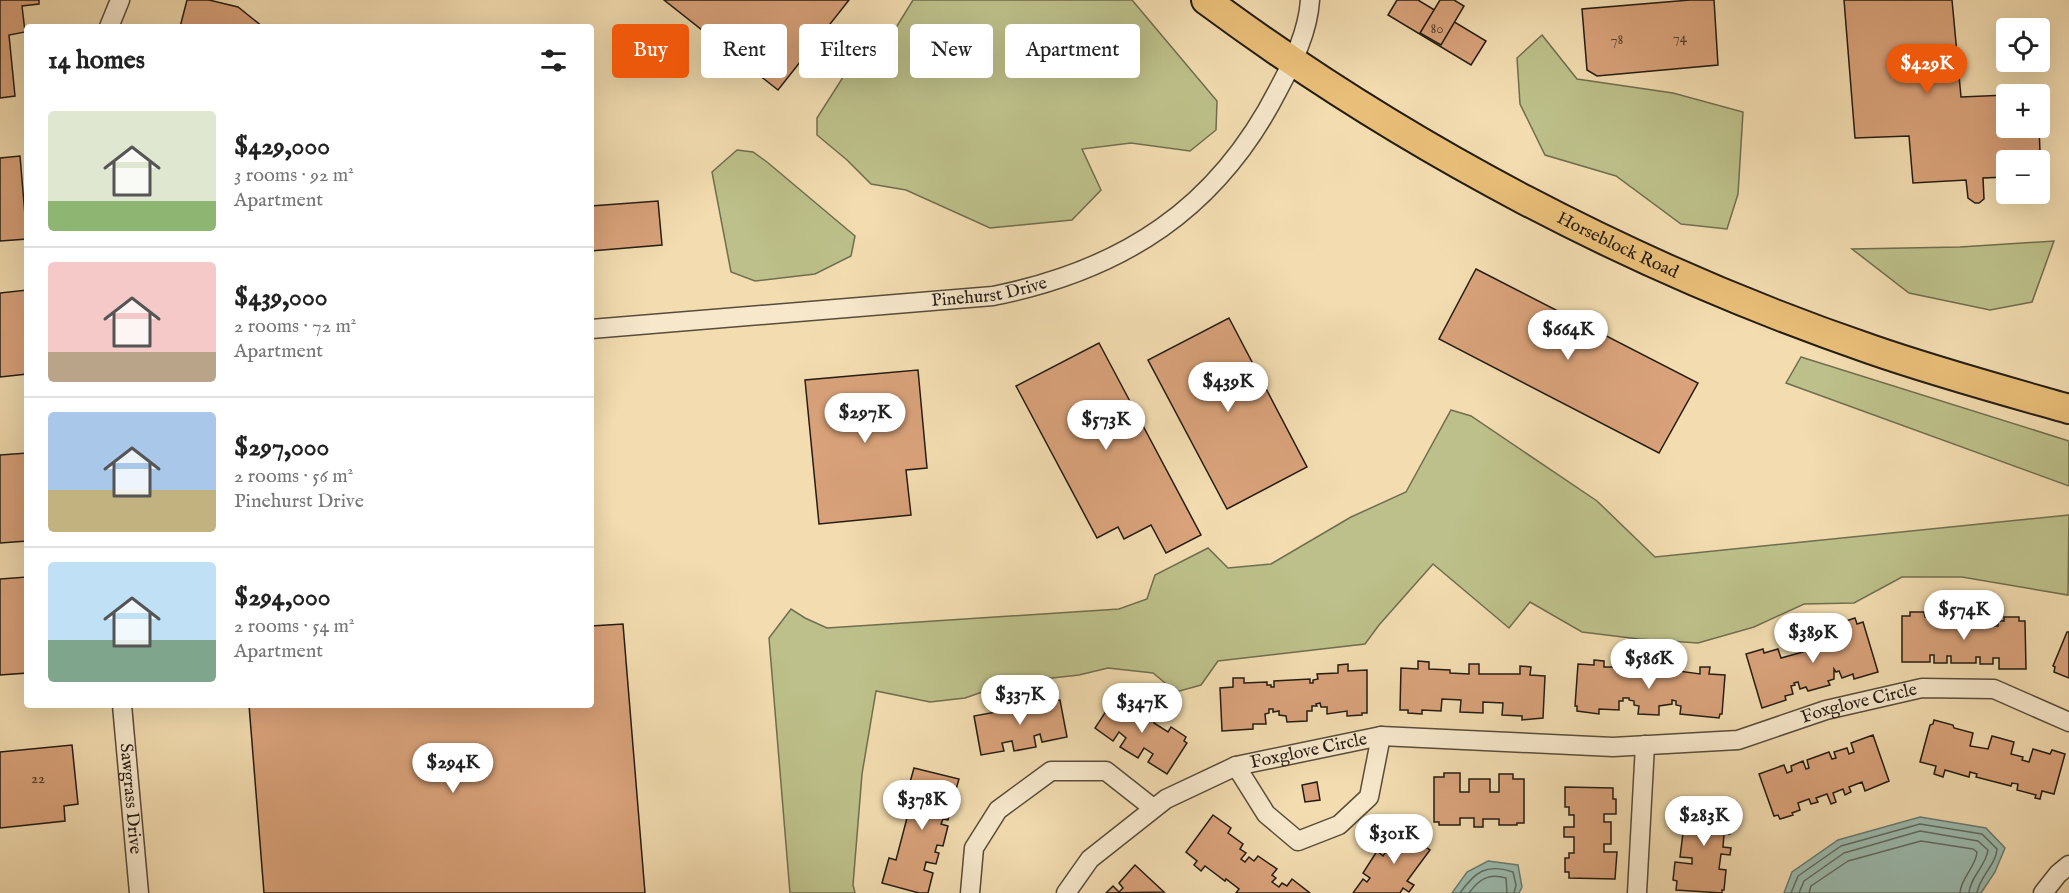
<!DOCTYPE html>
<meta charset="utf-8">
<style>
body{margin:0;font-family:"IM FELL English",serif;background:#f6f6f6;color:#222;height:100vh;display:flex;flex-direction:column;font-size:22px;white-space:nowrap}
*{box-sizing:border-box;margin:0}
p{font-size:20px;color:#767676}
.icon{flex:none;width:33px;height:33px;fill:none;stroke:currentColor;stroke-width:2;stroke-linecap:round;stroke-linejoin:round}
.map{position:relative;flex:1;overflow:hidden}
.side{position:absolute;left:24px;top:24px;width:570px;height:684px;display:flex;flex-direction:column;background:#fff;border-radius:6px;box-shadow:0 6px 24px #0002}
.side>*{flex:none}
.hud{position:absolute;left:612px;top:24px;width:570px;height:54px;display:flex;gap:12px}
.tools{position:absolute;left:1996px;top:18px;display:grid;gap:12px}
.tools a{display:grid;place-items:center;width:54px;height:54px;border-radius:6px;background:#fff;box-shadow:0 6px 24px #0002;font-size:30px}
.price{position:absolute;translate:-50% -51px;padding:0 14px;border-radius:21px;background:#fff;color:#222;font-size:20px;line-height:39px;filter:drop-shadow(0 2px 3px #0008)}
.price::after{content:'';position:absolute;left:50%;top:36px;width:18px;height:14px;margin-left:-9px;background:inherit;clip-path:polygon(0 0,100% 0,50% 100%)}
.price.active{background:#ea580c;color:#fff}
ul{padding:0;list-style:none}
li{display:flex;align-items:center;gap:18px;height:150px;padding:0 24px}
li+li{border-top:2px solid #e0e0e0}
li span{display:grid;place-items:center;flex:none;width:168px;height:120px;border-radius:6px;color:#555}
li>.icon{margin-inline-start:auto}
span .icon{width:72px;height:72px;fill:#fffc;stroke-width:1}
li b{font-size:26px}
h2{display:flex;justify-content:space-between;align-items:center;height:72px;padding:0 24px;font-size:26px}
.chip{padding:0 21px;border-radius:6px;background:#fff;box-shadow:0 6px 24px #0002;font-size:21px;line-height:54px}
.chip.active{background:#ea580c;color:#fff}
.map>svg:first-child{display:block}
</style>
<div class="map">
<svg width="2069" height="893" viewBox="0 0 2069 893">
<rect width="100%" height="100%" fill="#f2dcb0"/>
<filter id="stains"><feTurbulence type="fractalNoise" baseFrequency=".00333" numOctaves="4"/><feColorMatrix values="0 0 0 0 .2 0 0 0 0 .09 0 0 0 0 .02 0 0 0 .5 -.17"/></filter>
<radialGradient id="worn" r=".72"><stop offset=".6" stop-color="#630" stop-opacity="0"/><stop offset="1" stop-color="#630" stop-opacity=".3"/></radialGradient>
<g fill="#bdc08a" stroke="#706e4e" stroke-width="1.5">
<path d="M913,0h219l85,101 -1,29 -26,21 -59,-8 -49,6 19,41 -29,30 -82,8 -84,-38 -35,-6 -24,-24 -30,-25v-17l28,-44 36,-22z"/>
<path d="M1542,35l35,44 96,14 70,19 -5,82 -11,35 -46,-5 -65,-48 -71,-21 -25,-51 -3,-46z"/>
<path d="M737,150l16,2 14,10 88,74 -4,20 -36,18 -60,7 -24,-9 -19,-100z"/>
<path d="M2054,241l-22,61 -42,8 -81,-17 -57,-44 108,-2z"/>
<path d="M1801,357l268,84v45l-283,-103z"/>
<path d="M1451,410l20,6 126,85 58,56 414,-42 -1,80 -106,-18h-60l-48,26 -50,1 -50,23 -56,16 -59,-4 -57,-7 -52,-30 -21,26 -76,-64 -54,61 -14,19 -147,17 -17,24 -25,7 -23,-19 -45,-5 -29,7 -71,8 -43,15 -35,4 -54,-11 -14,83 -9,111 2,8h-65l-21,-255 22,-29 14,9 22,10 292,-19 28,-10 8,-24 53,-27 20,20 43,-4 80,-47 55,-25z"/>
</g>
<g fill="#9bbbaf" stroke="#6b7b71" stroke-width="1.5">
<path d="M1920,817l66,11 19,20 -10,24 -14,21h-197l8,-21 46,-32z"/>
<path d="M1488,861l30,4 4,22 -3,6h-67l15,-21z"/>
</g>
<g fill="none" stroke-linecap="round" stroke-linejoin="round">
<g stroke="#606c61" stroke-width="1.5">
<path d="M1460,893c15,-21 26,-30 53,-21l3,13 -2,8"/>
<path d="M1469,893c10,-14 20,-20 37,-15l1,15"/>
<path d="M1791,893l7,-17 43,-30 79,-22 62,10 15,15c-1,16 -18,28 -20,44"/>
<path d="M1799,893l5,-12 40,-28 76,-22 58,10 10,9c-2,16 -18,27 -19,43"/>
<path d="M1809,893l2,-7 37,-25 73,-20 52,8 4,3c-1,15 -16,25 -17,41"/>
</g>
</g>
<g fill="#d9a27a" stroke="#241c13" stroke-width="1.5">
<path d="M0,0h39v4l-17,2 3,26 -16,3 6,61 -15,2z"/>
<path d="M187,0h22l29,7 25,20h-83z"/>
<path d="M664,0h185l-71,90z"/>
<path d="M1397,0h21l68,41 -15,24 -83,-50z"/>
<path d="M1440,0h14l10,6 -23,39 -21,-12z"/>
<path d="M1690,0h24l4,65 -121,11 -10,-6 -5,-61z"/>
<path d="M1844,0h108l9,97 46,-2v33h32l2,47 -1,-15h-33v17l-24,1 1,21 -5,4h-4l-7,-5 -2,-18 -53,3 -4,-47 -54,2z"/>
<path d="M20,156l7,83 -27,2v-83z"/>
<path d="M658,201l4,44 -71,6v-45z"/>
<path d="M1476,269l222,114 -39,70 -220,-114z"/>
<path d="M27,290v84l-27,3v-84z"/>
<path d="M1229,318l78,149 -80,42 -79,-149z"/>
<path d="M1099,343l102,192 -35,18 -15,-28 -27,14 -6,-12 -21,11 -81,-152z"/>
<path d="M918,370l9,98 -21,2 5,45 -92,9 -14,-144z"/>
<path d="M27,453v88l-27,2v-88z"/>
<path d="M27,577v96l-27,2v-96z"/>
<path d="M1910,612h14l1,5h25v7l10,1v-13h9v14h9v-8h11v8h9v-5h6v-4h15v4h6l1,48h-27v-11h-6v6h-13v-7h-4v6h-25v-7h-4v7h-13v-8h-4v7h-28v-46h8z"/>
<path d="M1855,618l2,6 6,-2 15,50 -24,7 -1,-5 -11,4 -3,-7 -3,1 -2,-3v10l-6,2 2,4 -22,6 -2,-4 -6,2 -2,-7 -4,1 1,2 -4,1 2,8 -8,2 1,4 -24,8 -16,-54 17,-5 1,4 14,-4 3,9 22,-6 -4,-13 8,-3 4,12 22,-7 -3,-10 12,-4 -2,-4z"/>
<path d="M623,624l22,269h-381l-15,-188h342v-79z"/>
<path d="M2067,632h2v46l-15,-6 1,-5 -2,-1z"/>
<path d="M1594,660l10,1v6h30v5l30,2v-5l36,5v-7h10l-1,7 16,1 -3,39h-2l-1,4 -39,-4 1,-8 -5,-1v-4l-4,-1v4l-13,2v9l-21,-1 1,-8 -5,-1v-4l-5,-1v-2h-6v3h-4v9l-20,-1v5l-22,-3v-5h-2l3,-42 16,1z"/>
<path d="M1418,661l11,1v7l21,1v3l19,1v-10h10v10h41v-8l11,1 -1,8 15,1 -2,42 -21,2v-4l-20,-1 1,-12 -20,-1v11l-23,-1 1,-12 -19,-1 -1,12 -19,-1v4l-14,-1v-3h-8l1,-42 17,1z"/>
<path d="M1348,664v7l19,-1v43h-5v2l-15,1v-5l-20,3v-7h-6l-1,-4 -4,1 1,2h-5v5h-5v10l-20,1 -1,-6 -7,-1v-4l-6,1v-3h-4v4l-4,1 1,10h-13v5l-31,2 -2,-43 13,-1v-9h11v5l23,-1v3h4v2h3v-6l36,-2v4h3v-3l5,-1 -1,-5 21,-1v-8z"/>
<path d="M1121,695l12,8 -2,4 15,9 5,-8 9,6 -6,9 14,9 3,-5 15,10 -2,4 3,2 -20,31 -19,-12 5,-8 -9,-6 -6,10 -18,-11 6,-9 -7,-6 -6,9 -18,-13 21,-32 3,2z"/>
<path d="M1021,699l1,8 38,-7 7,37 -25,5 -2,-8 -6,2 2,11 -22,4 -2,-10 -10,2 2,8 -23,4 -7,-39 38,-7 -2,-9z"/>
<path d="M1934,720l19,5 1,3 19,5 -3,13 18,3 4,-13 22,6 -3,12 12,3 -1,3 7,2 4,-13 17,5 2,-4 13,4 -11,40 -12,-3 -2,8 -5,-1 1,-3 -19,-5 1,-6 -6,-1 -1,3 -35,-9 1,-3 -7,-2 -1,5 -24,-7 -2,7 -9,-3 2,-8 -16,-4 10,-37 3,-1z"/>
<path d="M1873,735l16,46 -24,10 -3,-9 -13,5 2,5 -6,3 -2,-6 -10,4 3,9 -5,2 -4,-10 -11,4 2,4 -7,2 -2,-5 -11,4 2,7 -8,3 1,2 -13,4 -2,-4 -4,1 -15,-42 25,-9 3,8 5,-2 -1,-5 12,-5 3,8 3,-1 -2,-8 22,-8 3,7 4,-1 -2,-6 13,-4 2,6 5,-2 -3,-9z"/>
<path d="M72,745l6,59 -14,2 1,15 -65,7v-76z"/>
<path d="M914,768l45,11 -7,24 -6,-1 -1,6 6,1 -3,11 -5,-1 -2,5 7,2 -5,20 -6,-1 -2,7 4,1 -3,11 -10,-2 -2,8 9,3 -5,20h-9l-37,-10 7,-25 7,2 17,-65 -6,-2z"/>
<path d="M1444,773h16v19h9v-13h21v13h9v-18h14v5h11v44h-7v2h-18v-6h-16v8h-9v-9h-14v7h-21v-3h-5v-45h10z"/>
<path d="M1317,782l3,18 -15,2 -3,-17z"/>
<path d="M1565,787l48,1v11h3v15h-12v8h7v22h-7v8h13l-2,27 -46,-1v-6h-4v-14h4v-5h5v-16h-10v-10h10v-12h-5v-8h-4z"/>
<path d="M1687,800l47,6 -1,6 3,1 -2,14 -3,-1 -1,8h-6l-1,13 8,1 -1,7 -9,-1 -2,15 7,1 -2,20h-2v3l-46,-3 1,-9 -4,-1 2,-18 17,2v-6l-12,-1 3,-24 9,1 1,-6 -10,-2z"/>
<path d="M1213,815l18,13 -3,5 15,11 -3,5 6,4 -5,6 4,3 4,-5 5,4 4,-5 19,13 -5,6 4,3 -4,4 7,5 3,-4 5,3 5,-7 18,14h-74l3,-4 -13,-10 -1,2 -20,-15 -4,5 -7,-6 3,-4 -11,-9z"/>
<path d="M1396,827l34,23 -23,31 7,4 -5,7 -6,-4 -3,5h-47l10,-14 4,3 3,-4 -7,-5 14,-22 6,5 5,-7 -5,-3z"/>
<path d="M1135,865l29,27 -58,1 7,-7 6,6 4,-4 -4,-5z"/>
</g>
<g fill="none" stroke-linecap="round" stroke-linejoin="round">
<g stroke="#584c3a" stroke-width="21">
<g id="minor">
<path d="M109,27l11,-27"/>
<path id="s1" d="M591,329l402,-33c130,-26 224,-87 285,-206 15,-28 30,-58 32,-90"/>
<path id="s2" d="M122,705l17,188"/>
<path d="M1236,766l30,48 32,27 41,-16 30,-28 12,-61"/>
<path d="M970,893l4,-45 24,-38 53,-39h55l47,37"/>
<path id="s3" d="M1066,893l24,-34 76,-60 70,-33 145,-30 232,11 125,-7 88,-30 96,-22 72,1 75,33"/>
<path d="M1637,893l8,-148"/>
<path d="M2043,893l15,-19 11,-9"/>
</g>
</g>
<g stroke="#241c13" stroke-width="32">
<g id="primary">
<path id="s4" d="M1206,0c201,149 428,268 664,349 66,23 132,41 199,60"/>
</g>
</g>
<use href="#minor" stroke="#f7e8cc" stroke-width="18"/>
<use href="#primary" stroke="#e9be78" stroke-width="28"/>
</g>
<g text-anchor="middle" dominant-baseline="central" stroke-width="4.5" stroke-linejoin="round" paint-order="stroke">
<g font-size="15" fill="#513e2d">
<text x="1437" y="28">80</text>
<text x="1680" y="37">74</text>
<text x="1617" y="39">78</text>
<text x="38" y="778">22</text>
</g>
<g font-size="18" fill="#241c13" stroke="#f7e8cc">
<text stroke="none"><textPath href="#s4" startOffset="480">Horseblock Road</textPath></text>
<text stroke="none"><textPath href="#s1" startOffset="400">Pinehurst Drive</textPath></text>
<text stroke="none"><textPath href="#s3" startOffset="848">Foxglove Circle</textPath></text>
<text stroke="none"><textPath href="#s3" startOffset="290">Foxglove Circle</textPath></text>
<text stroke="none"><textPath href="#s2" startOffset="94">Sawgrass Drive</textPath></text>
</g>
</g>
<rect width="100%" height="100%" filter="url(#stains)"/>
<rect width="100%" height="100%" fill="url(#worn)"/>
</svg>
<div class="tools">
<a><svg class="icon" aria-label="locate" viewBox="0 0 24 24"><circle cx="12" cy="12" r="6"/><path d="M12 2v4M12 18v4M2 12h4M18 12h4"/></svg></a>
<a>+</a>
<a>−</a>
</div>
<b class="price active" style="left:1927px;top:95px">$429K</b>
<b class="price" style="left:1568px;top:361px">$664K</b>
<b class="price" style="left:1228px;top:413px">$439K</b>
<b class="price" style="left:865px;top:444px">$297K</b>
<b class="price" style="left:1106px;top:451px">$573K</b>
<b class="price" style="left:1964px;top:641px">$574K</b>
<b class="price" style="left:1813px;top:664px">$389K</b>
<b class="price" style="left:1649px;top:690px">$586K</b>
<b class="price" style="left:1020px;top:726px">$337K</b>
<b class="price" style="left:1142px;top:734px">$347K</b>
<b class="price" style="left:453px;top:794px">$294K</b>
<b class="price" style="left:922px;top:831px">$378K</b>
<b class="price" style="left:1704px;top:847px">$283K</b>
<b class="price" style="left:1394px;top:865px">$301K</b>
<div class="hud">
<a class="chip active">Buy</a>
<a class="chip">Rent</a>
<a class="chip">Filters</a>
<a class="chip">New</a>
<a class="chip">Apartment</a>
</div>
<section class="side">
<h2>14 homes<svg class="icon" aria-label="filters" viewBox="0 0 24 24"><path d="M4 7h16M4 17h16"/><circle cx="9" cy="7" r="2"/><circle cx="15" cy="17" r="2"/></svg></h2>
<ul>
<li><span style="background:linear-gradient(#dfe7d0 75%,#8fb573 0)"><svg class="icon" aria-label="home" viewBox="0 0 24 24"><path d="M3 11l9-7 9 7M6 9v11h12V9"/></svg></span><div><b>$429,000</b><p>3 rooms · 92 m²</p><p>Apartment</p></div></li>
<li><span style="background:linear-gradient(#f6c9c9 75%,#b9a48a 0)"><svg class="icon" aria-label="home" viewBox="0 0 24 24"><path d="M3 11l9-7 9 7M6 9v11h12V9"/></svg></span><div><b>$439,000</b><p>2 rooms · 72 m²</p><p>Apartment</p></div></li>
<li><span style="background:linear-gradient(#a9c7e8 65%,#c2b280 0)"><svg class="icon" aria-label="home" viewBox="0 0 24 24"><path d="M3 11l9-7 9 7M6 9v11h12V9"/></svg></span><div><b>$297,000</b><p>2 rooms · 56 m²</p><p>Pinehurst Drive</p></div></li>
<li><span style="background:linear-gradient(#bfe0f5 65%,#7fa58c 0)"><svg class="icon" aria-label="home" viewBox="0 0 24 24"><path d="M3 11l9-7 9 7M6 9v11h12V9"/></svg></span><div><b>$294,000</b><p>2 rooms · 54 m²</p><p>Apartment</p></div></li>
</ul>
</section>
</div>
